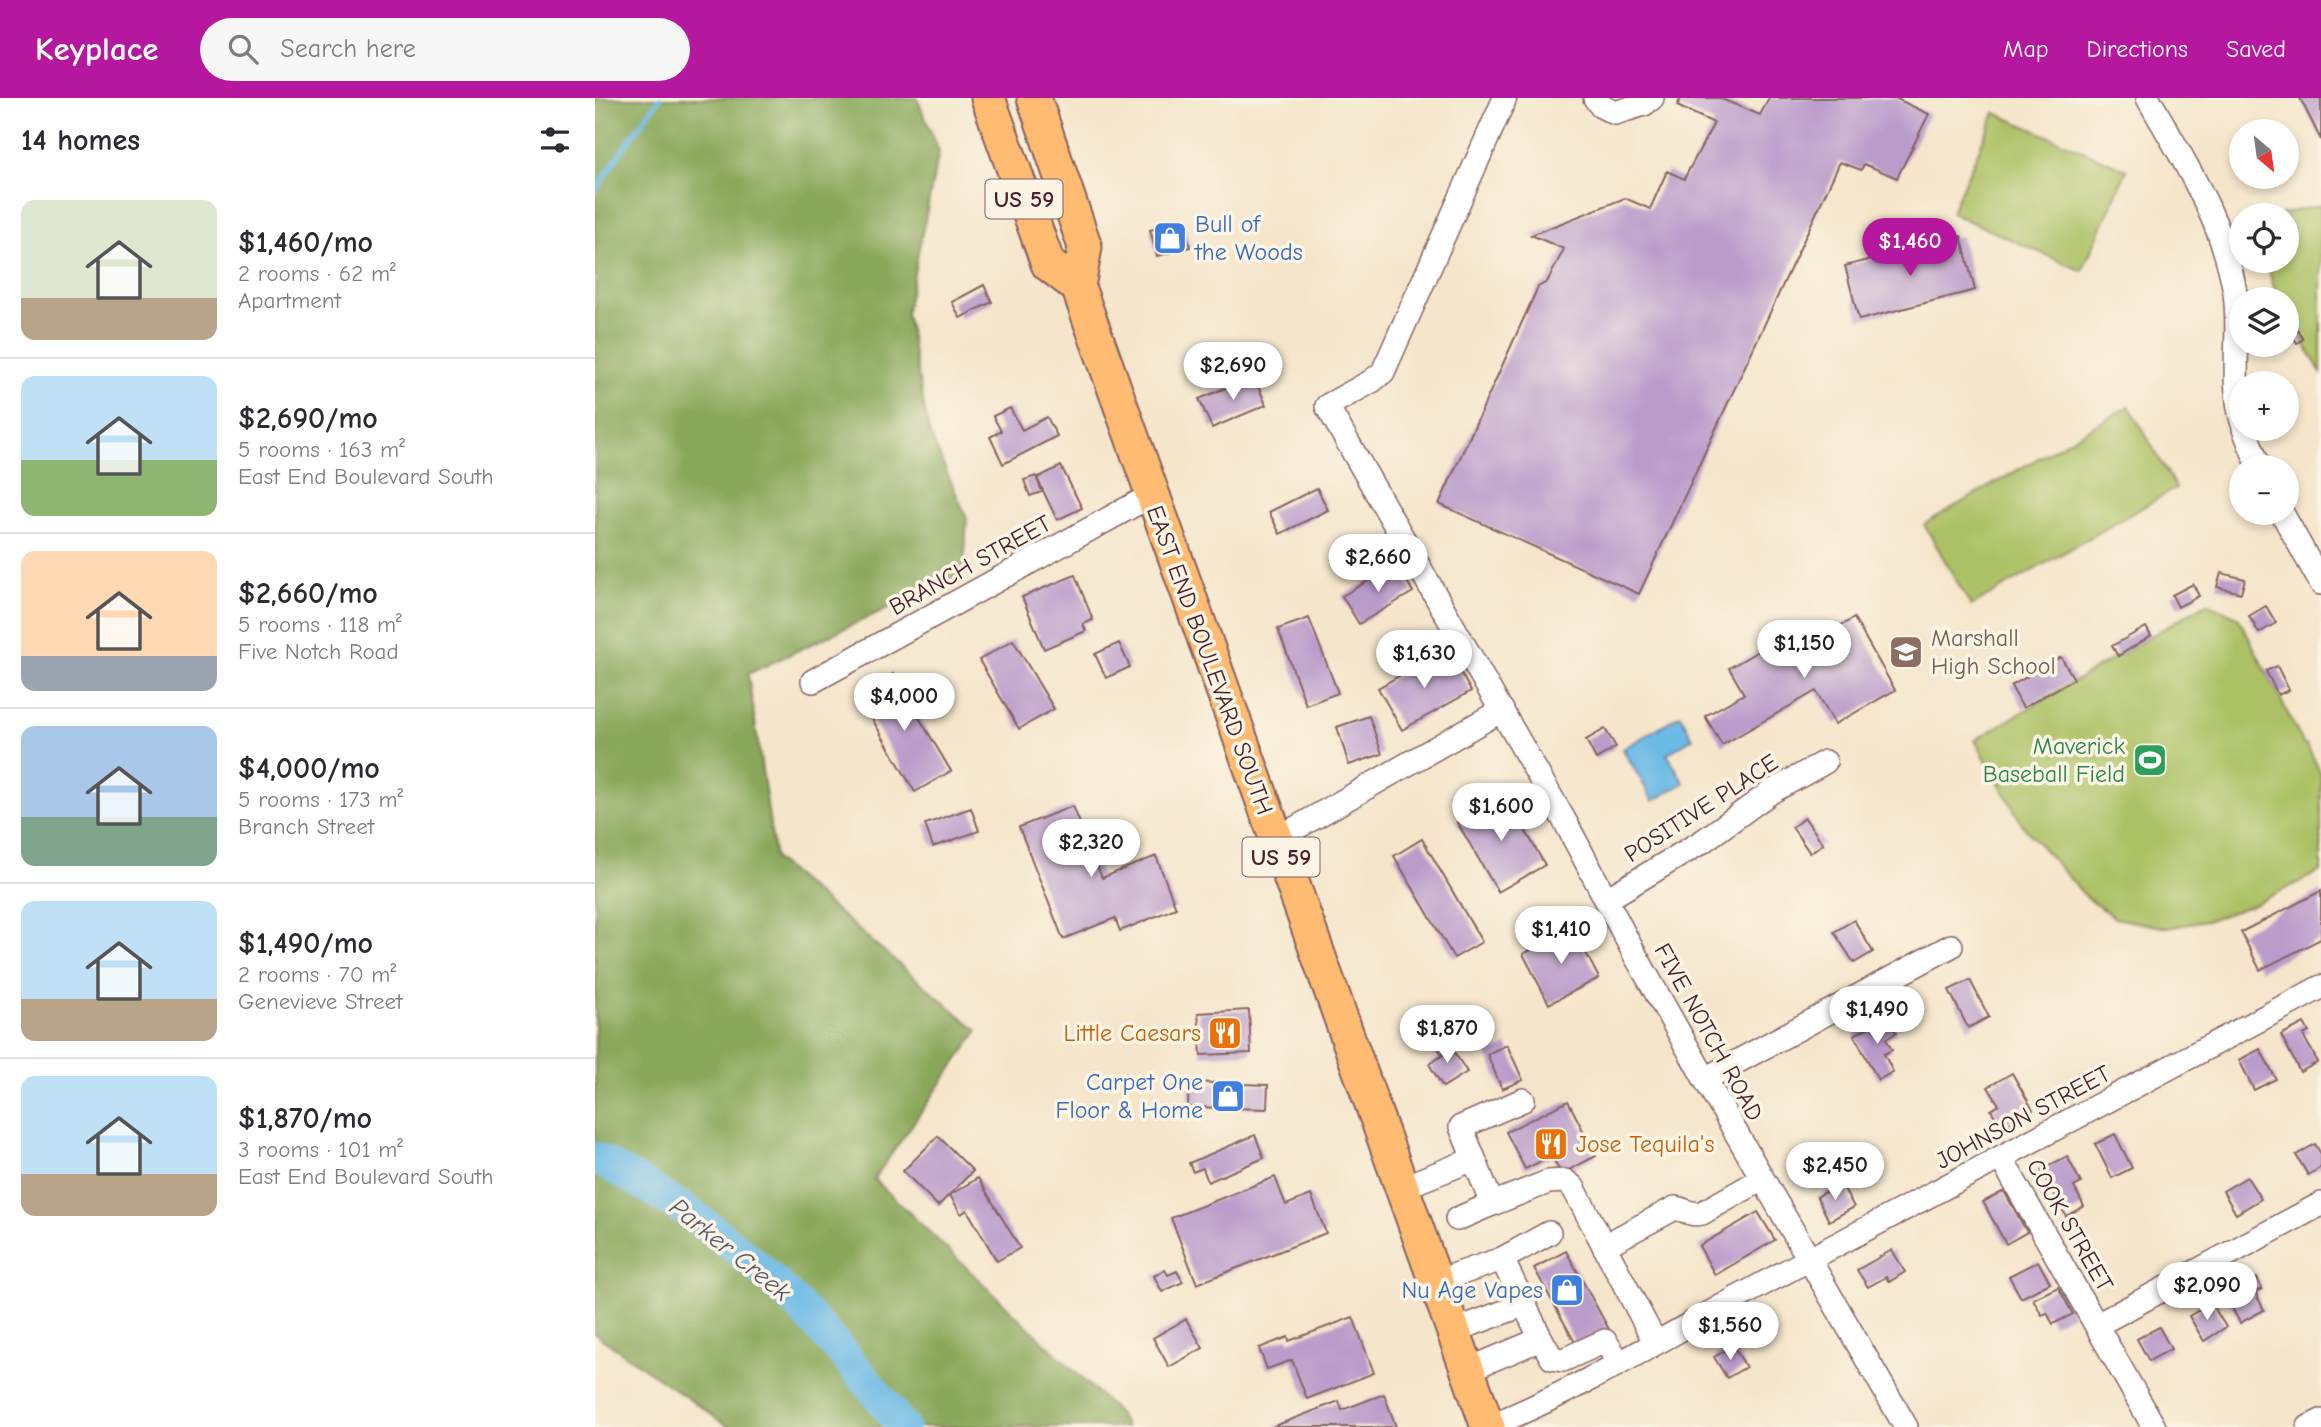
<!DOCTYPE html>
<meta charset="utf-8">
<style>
body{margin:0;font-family:"Comic Neue",sans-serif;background:#f7f7f7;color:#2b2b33;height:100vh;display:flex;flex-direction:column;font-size:26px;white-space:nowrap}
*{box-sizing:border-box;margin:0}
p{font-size:23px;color:#7c7c81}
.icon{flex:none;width:38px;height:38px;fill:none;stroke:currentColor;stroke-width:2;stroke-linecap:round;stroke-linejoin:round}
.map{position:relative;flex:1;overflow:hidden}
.drawer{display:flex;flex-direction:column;background:#fff;width:595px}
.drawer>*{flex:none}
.needle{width:46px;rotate:151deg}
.tools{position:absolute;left:1634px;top:21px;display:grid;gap:14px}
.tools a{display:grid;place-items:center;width:70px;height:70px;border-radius:50%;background:#fff;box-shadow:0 4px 10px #0003;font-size:35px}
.price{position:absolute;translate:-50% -60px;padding:0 16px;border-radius:24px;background:#fff;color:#222;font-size:23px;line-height:46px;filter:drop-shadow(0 2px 4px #0008)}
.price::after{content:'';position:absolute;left:50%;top:42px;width:21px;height:16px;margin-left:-10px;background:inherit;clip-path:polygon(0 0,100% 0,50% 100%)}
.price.current{background:#b5179e;color:#fff}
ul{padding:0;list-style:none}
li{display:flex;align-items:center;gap:21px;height:175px;padding:0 21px}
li+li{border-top:2px solid #e1e1e2}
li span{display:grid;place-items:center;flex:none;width:196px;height:140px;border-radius:14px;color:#555}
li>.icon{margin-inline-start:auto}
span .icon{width:84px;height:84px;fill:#fffc;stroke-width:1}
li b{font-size:30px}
h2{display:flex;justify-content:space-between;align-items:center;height:84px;padding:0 21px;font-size:30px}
header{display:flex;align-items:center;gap:42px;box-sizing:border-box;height:98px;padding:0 35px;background:#b5179e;color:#fff}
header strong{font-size:33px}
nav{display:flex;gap:38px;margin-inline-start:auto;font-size:24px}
.search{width:490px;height:63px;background:#f7f7f7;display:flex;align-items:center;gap:18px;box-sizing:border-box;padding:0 24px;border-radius:38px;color:#7c7c81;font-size:26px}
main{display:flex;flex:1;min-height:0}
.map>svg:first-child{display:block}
</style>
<header>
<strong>Keyplace</strong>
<div class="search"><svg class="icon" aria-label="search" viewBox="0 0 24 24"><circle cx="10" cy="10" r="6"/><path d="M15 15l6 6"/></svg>Search here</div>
<nav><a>Map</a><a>Directions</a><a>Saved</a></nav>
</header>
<main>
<section class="drawer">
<h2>14 homes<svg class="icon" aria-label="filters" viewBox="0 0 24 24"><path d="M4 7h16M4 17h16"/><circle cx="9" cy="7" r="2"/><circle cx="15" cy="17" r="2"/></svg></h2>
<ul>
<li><span style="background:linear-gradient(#dfe7d0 70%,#b9a48a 0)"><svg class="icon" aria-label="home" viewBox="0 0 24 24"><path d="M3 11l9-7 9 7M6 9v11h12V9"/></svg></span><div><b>$1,460/mo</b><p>2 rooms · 62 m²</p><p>Apartment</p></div></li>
<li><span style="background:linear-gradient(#bfe0f5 60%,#8fb573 0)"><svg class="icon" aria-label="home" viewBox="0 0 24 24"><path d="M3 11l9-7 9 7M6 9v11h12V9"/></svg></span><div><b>$2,690/mo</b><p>5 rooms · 163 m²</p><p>East End Boulevard South</p></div></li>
<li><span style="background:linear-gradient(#ffd9b3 75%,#9aa5b1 0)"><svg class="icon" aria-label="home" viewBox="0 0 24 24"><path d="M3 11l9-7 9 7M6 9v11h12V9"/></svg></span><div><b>$2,660/mo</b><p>5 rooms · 118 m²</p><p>Five Notch Road</p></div></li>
<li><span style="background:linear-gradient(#a9c7e8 65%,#7fa58c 0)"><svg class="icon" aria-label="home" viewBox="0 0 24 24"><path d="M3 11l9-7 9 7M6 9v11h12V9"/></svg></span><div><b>$4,000/mo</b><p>5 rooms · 173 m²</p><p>Branch Street</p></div></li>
<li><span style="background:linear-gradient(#bfe0f5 70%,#b9a48a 0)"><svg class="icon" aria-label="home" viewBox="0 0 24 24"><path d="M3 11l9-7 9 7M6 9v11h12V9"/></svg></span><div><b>$1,490/mo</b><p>2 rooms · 70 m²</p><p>Genevieve Street</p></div></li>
<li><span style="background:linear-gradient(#bfe0f5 70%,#b9a48a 0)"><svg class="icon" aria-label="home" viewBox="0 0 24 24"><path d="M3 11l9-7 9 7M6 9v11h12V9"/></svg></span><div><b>$1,870/mo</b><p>3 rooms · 101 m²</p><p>East End Boulevard South</p></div></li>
</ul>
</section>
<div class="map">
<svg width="1726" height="1329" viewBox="0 0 1726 1329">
<rect width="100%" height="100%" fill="#fcf5e5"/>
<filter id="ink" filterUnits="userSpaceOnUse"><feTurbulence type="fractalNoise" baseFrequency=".0143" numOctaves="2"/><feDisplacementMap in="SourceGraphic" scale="14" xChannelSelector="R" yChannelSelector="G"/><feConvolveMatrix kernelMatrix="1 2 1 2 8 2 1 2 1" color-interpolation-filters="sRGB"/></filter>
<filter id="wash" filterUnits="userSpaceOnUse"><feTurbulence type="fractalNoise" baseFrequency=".00686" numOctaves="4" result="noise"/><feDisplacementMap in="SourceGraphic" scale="28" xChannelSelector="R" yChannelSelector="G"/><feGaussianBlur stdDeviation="1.57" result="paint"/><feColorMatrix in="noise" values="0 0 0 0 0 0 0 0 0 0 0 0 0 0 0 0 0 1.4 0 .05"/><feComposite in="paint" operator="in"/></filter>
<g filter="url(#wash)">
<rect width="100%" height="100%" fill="#f5e5cb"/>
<g fill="#acc165" stroke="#7b7048" stroke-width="2">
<path d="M1400,15l132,57 -45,101 -131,-58z"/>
<path d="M1726,107v168l-34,-61v-13h-7l-7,-14 -7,-24h21v-46h-9z"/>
<path d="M1534,308l47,82 -205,118 -47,-82z"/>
<path d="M1612,505l31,14 66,128h3l14,29v97l-68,34 -47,16 -39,7 -52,-10 -28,-20 -64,-72 -48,-86z"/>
</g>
<path fill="#89a75a" stroke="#6a6342" stroke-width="2" d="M0,0h322l22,53 -33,161 23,120 38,86 -3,54 -216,102 27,185 203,172 -104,148 244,234 8,14h-397l-134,-93z"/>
<path fill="#6cbae6" stroke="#5b6c88" stroke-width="2" d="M1085,617l13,23 -26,16 17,29 -31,18 -30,-52z"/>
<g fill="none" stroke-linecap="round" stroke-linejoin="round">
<path stroke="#6cbae6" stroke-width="5" d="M0,94l25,-39 40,-55"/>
<path stroke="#6cbae6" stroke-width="32" d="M0,1060c38,20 76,41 110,66 77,57 140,128 198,203"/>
</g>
<g id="blocks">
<g fill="#ba9ccb">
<path d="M1086,0h38l41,17 9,-17h126l34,16 -32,64 -33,-14 -3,6 -21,-8 -201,432 -200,-90 99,-217 9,-5 17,-33 -33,-14 94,-37 25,11 17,-38 17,8 30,-56 -37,-17z"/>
<path d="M1705,0h21v42z"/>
<path d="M588,123l7,26 -33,9 -7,-26z"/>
<path d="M1366,138l14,54 -116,30 -14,-54z"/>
<path d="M389,187l8,17 -32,16 -8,-16z"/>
<path d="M1696,221l12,20 -6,4 -10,-16v-6z"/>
<path d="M659,278l12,29 -54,23 -13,-29z"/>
<path d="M415,310l12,22 25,-13 10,19 -54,28 -13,-27 11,-6 -8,-15z"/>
<path d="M466,368l21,42 -25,12 -20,-42z"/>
<path d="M441,378l6,16 -12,4 -6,-16z"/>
<path d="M722,390l11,22 -48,24 -11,-22z"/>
<path d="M802,466l16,28 -54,32 -17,-28z"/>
<path d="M1626,475l24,6 -4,14 -24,-6z"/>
<path d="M480,477l18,45 -10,4 3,7 -42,18 -22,-52z"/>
<path d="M1598,486l6,12 -21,11 -6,-12z"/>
<path d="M1671,508l10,17 -17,10 -10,-17z"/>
<path d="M714,520l29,75 -32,12 -28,-76z"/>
<path d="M1259,520l41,72 -60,34 -19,-33 -94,54 -17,-29 39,-22 -15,-26 59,-34 9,17z"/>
<path d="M1551,529l5,9 -33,20 -6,-10z"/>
<path d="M418,542l41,69 -35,20 -40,-69z"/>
<path d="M524,545l11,24 -24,11 -11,-24z"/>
<path d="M852,551l24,42 -69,39 -24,-42z"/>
<path d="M1466,559l13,22 -51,29 -12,-22z"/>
<path d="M1682,568l12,24 -11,5 -12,-24z"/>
<path d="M298,576l58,97 -36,21 -57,-97z"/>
<path d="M774,618l13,38 -33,11 -12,-38z"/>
<path d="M1010,631l11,18 -20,12 -10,-19z"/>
<path d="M910,697l40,70 -47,27 -41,-70z"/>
<path d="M478,708l29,72 54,-22 20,52 -56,23 -5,-13 -52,21 -44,-112z"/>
<path d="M376,710l8,23 -46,16 -8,-23z"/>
<path d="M1210,720l18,26 -13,9 -18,-26z"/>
<path d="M827,741l60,103 -28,16 -60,-102z"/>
<path d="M1726,793v48l-61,31 -19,-38z"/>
<path d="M1259,822l19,32 -19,11 -20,-31z"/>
<path d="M978,830l26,50 -50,26 -26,-50z"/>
<path d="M1375,882l19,37 -21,11 -19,-38z"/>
<path d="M654,912l2,43 -50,2 -3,-42z"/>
<path d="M1293,919l8,16 -10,6 6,11 -8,4 9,18 -15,8 -24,-45z"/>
<path d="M1709,925l5,9 -6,3 15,27 -18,10 -19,-37z"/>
<path d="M852,943l20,31 -24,15 -14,-23 14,-9 -6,-8z"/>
<path d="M912,947l16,35 -21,9 -15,-35z"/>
<path d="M1665,951l16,30 -22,11 -15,-30z"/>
<path d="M1417,975l21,37 -31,18 -11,-18 8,-5 -11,-18z"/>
<path d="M594,984l79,3 -1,24 -79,-2z"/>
<path d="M973,1003l28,55 -35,18 -9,-18 -27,13 -19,-37z"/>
<path d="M1520,1036l17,34 -20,10 -17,-34z"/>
<path d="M660,1037l9,23 -56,24 -5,-14 -10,4 -4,-9z"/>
<path d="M343,1038l35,35 -35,35 -35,-35z"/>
<path d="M1720,1046l6,10v13l-13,8 -12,-20z"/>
<path d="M1472,1058l14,27 -7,4 10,19 -18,10 -25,-46z"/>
<path d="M680,1079l11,28 25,-10 15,38 -129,51 -26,-66z"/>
<path d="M1652,1079l14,22 -25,15 -13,-23z"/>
<path d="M383,1080l42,70 -23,13 -30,-51 -6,4 -11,-19z"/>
<path d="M1246,1085l13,24 -25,14 -12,-24z"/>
<path d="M1409,1093l23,41 -21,12 -23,-42z"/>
<path d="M1163,1114l17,28 -60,35 -16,-29z"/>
<path d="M1297,1152l13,22 -16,10 -3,-5 -18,10 -11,-17z"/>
<path d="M971,1153l44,80 -32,17 -44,-80z"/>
<path d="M1443,1163l12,22 -29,15 -12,-22z"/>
<path d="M570,1172l3,5 9,-4 6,11 -21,10 -8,-16z"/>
<path d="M1662,1180l5,11 -7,3 9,18 -24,13 -15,-29z"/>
<path d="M1463,1189l15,27 -20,10 -6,-11 -5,2 -9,-16z"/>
<path d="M1616,1205l15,24 -22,14 -15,-25z"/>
<path d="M758,1219l21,56 -67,26 -15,-39 -25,9 -8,-21 29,-11 1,4z"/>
<path d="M591,1221l17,29 -34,19 -16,-29z"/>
<path d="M1564,1229l12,22 -22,12 -12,-22z"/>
<path d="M1138,1248l13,21 -19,11 -13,-21z"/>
<path d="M789,1296l12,33h-124l67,-26 3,9z"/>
</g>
</g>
</g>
<g filter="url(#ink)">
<use href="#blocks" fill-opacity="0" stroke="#866463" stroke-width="2"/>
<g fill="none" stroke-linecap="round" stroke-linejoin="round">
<g stroke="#866463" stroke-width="26">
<g id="minor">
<path d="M910,0l-122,274 -11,9 -45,25 240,419 67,128 71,126 201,348"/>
<path d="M1000,0l6,8 14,7 29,-9 8,-6"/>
<path d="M1553,0c35,62 76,123 87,195 6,43 -5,85 7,128"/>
<path d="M1649,331l15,38"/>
<path d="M1687,415l39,70"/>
<path d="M218,583l339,-186"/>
<path d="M680,742l227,-130"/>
<path d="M1012,801l96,-58 68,-49 54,-30"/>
<path d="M1110,981l246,-133"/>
<path d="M1406,1060l153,269"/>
<path d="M879,1061l18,45 56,-22 17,-1 8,6 82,155"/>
<path d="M806,1090l73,-29 -13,-32 62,-27"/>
<path d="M862,1121l35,-15"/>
<path d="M1009,1148l71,-38c10,1 15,8 27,5l60,-34"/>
<path d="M840,1184l67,-23 47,-26"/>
<path d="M1502,1227l224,-121"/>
<path d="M858,1233l70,-26"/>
<path d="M946,1241l11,19 11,2 42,-19 14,21"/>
<path d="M872,1272l74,-31 -39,-80"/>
<path d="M892,1329c100,-40 192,-99 287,-149 182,-97 365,-194 547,-291"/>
<path d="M1714,1329l12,-6"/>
</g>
</g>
<g stroke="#866463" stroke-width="37">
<g id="highway">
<path d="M393,0l60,166 30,23"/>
<path d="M439,0l51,149 -7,40 410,1140"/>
</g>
</g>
<use href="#minor" stroke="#fff" stroke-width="23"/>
<use href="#highway" stroke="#ffbb71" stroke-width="33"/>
</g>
</g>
<defs>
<g id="shop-square" transform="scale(1.75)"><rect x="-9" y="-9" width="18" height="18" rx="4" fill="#3f7fe0" stroke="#fcf5e5"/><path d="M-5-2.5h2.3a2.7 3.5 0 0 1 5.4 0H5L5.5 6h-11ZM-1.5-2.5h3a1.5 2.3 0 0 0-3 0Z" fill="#fff"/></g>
<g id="school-square" transform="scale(1.75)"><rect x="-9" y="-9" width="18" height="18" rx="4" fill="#8d6e63" stroke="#fcf5e5"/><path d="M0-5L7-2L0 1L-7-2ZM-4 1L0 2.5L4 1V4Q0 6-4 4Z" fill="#fff"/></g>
<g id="stadium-square" transform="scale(1.75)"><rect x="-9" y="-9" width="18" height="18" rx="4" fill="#2e9e5b" stroke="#fcf5e5"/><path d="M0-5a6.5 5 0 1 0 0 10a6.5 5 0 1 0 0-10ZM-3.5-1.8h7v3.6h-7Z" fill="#fff"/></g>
<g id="restaurant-square" transform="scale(1.75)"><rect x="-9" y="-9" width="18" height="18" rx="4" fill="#e8710a" stroke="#fcf5e5"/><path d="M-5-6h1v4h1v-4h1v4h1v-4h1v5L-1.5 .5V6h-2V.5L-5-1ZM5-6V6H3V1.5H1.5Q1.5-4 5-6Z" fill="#fff"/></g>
</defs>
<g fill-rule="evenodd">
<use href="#shop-square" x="575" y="140"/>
<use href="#school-square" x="1311" y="554"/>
<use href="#stadium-square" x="1555" y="662"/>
<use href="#restaurant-square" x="630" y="935"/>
<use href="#shop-square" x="633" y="998"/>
<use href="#restaurant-square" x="956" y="1046"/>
<use href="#shop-square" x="972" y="1192"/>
</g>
<g text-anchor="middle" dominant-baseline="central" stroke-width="7" stroke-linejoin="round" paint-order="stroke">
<g fill="#fcf5e5" stroke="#7f5f63" stroke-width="2">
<rect x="390.5" y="81.5" width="77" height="39" rx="5"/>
<rect x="647.5" y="739.5" width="77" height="39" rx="5"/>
</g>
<g font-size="23" font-weight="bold" fill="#4a1f2b">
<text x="429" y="101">US 59</text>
<text x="686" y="759">US 59</text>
</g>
<g font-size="24" fill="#366cbe" stroke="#fcf5e5" text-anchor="end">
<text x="600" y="126" text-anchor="start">Bull of<tspan x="600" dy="28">the Woods</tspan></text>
<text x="608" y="984">Carpet One<tspan x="608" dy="28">Floor &amp; Home</tspan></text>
<text x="948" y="1192">Nu Age Vapes</text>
</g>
<g font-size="24" fill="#4a1f2b" stroke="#fcf5e5">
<text transform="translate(375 467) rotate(-29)">BRANCH STREET</text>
<text transform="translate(615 562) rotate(70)">EAST END BOULEVARD SOUTH</text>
<text transform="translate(1106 710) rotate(-33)">POSITIVE PLACE</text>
<text transform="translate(1114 934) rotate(61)">FIVE NOTCH ROAD</text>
<text transform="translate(1428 1019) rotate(-28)">JOHNSON STREET</text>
<text transform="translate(1475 1127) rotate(60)">COOK STREET</text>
</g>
<g font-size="24" fill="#785e54" stroke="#fcf5e5" text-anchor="start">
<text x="1336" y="540">Marshall<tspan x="1336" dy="28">High School</tspan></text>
</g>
<g font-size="24" fill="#27864d" stroke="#fcf5e5" text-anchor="end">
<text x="1530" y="648">Maverick<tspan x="1530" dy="28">Baseball Field</tspan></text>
</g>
<g font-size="24" fill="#c56008" stroke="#fcf5e5" text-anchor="end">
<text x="606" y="935">Little Caesars</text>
<text x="981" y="1046" text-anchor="start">Jose Tequila's</text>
</g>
<g font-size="26" font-style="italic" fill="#56556c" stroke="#fcf5e5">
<text transform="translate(135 1152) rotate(39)">Parker Creek</text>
</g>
</g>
</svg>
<div class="tools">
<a><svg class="needle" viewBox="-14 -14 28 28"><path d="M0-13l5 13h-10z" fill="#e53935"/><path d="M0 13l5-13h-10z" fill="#7c7c81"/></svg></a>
<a><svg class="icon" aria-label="locate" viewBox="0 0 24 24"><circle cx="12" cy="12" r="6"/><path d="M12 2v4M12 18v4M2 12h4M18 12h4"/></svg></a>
<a><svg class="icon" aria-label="layers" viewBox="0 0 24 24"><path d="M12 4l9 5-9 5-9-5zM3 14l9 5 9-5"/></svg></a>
<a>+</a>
<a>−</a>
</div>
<b class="price current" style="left:1315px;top:180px">$1,460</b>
<b class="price" style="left:638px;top:304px">$2,690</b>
<b class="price" style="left:783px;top:496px">$2,660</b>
<b class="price" style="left:1209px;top:582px">$1,150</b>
<b class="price" style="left:829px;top:592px">$1,630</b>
<b class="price" style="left:309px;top:635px">$4,000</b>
<b class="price" style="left:906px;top:745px">$1,600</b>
<b class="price" style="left:496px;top:781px">$2,320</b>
<b class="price" style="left:966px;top:868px">$1,410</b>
<b class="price" style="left:1282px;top:948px">$1,490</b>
<b class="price" style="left:852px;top:967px">$1,870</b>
<b class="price" style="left:1240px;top:1104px">$2,450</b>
<b class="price" style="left:1612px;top:1224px">$2,090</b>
<b class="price" style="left:1135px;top:1264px">$1,560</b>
</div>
</main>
